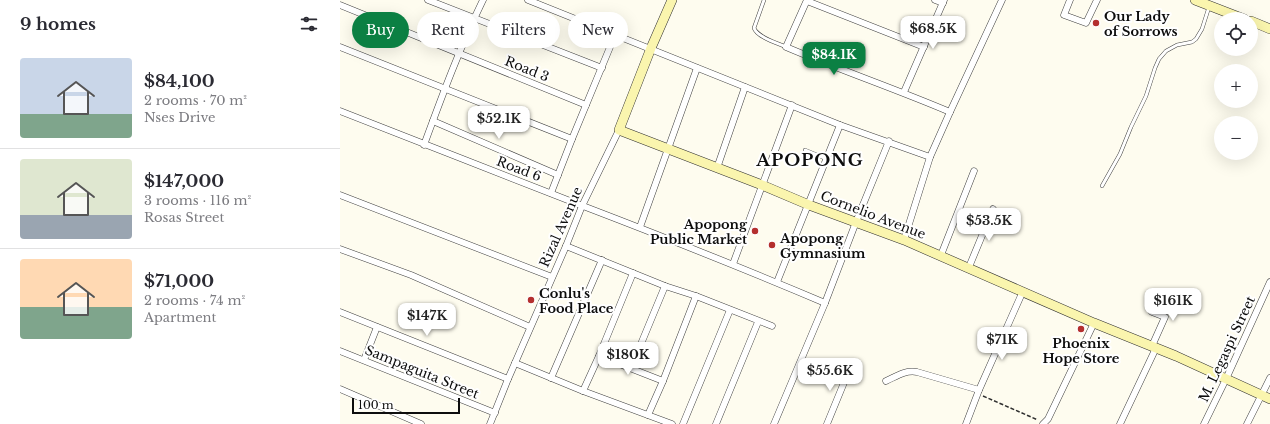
<!DOCTYPE html>
<meta charset="utf-8">
<style>
body{margin:0;font-family:"Libre Baskerville",serif;background:#f7f7f7;color:#2b2b33;height:100vh;display:flex;flex-direction:column;font-size:15px;white-space:nowrap}
*{box-sizing:border-box;margin:0}
p{font-size:13px;color:#7c7c81}
.icon{flex:none;width:22px;height:22px;fill:none;stroke:currentColor;stroke-width:2;stroke-linecap:round;stroke-linejoin:round}
.map{position:relative;flex:1;overflow:hidden}
.details{display:flex;flex-direction:column;background:#fff;width:340px}
.details>*{flex:none}
.banner{position:absolute;left:12px;top:12px;width:380px;height:36px;display:flex;gap:8px}
.controls{position:absolute;left:874px;top:12px;display:grid;gap:8px}
.controls a{display:grid;place-items:center;width:44px;height:44px;border-radius:50%;background:#fff;box-shadow:0 4px 16px #0002;font-size:20px}
.scale{position:absolute;left:12px;bottom:10px;width:108px;box-sizing:border-box;padding-left:4px;border:2px solid #0d0d0d;border-top:0;font-size:11px;line-height:14px;white-space:nowrap;color:#0d0d0d;-webkit-text-stroke:3px #fff;paint-order:stroke}
.price{position:absolute;translate:-50% -34px;padding:0 9px;border-radius:8px;background:#fff;color:#222;font-size:13px;line-height:26px;filter:drop-shadow(0 1px 2px #0008)}
.price::after{content:'';position:absolute;left:50%;top:24px;width:12px;height:9px;margin-left:-6px;background:inherit;clip-path:polygon(0 0,100% 0,50% 100%)}
.price.active{background:#0b8043;color:#fff}
ul{padding:0;list-style:none}
li{display:flex;align-items:center;gap:12px;height:100px;padding:0 20px}
li+li{border-top:1px solid #e1e1e2}
li span{display:grid;place-items:center;flex:none;width:112px;height:80px;border-radius:4px;color:#555}
li>.icon{margin-inline-start:auto}
span .icon{width:48px;height:48px;fill:#fffc;stroke-width:1}
li b{font-size:17px}
h2{display:flex;justify-content:space-between;align-items:center;height:48px;padding:0 20px;font-size:17px}
.tag{padding:0 14px;border-radius:18px;background:#fff;box-shadow:0 4px 16px #0002;font-size:14px;line-height:36px}
.tag.active{background:#0b8043;color:#fff}
main{display:flex;flex:1;min-height:0}
.map>svg:first-child{display:block}
</style>
<main>
<section class="details">
<h2>9 homes<svg class="icon" aria-label="filters" viewBox="0 0 24 24"><path d="M4 7h16M4 17h16"/><circle cx="9" cy="7" r="2"/><circle cx="15" cy="17" r="2"/></svg></h2>
<ul>
<li><span style="background:linear-gradient(#c9d6e8 70%,#7fa58c 0)"><svg class="icon" aria-label="home" viewBox="0 0 24 24"><path d="M3 11l9-7 9 7M6 9v11h12V9"/></svg></span><div><b>$84,100</b><p>2 rooms · 70 m²</p><p>Nses Drive</p></div></li>
<li><span style="background:linear-gradient(#dfe7d0 70%,#9aa5b1 0)"><svg class="icon" aria-label="home" viewBox="0 0 24 24"><path d="M3 11l9-7 9 7M6 9v11h12V9"/></svg></span><div><b>$147,000</b><p>3 rooms · 116 m²</p><p>Rosas Street</p></div></li>
<li><span style="background:linear-gradient(#ffd9b3 60%,#7fa58c 0)"><svg class="icon" aria-label="home" viewBox="0 0 24 24"><path d="M3 11l9-7 9 7M6 9v11h12V9"/></svg></span><div><b>$71,000</b><p>2 rooms · 74 m²</p><p>Apartment</p></div></li>
</ul>
</section>
<div class="map">
<svg width="930" height="424" viewBox="0 0 930 424">
<rect width="100%" height="100%" fill="#fefcef"/>
<g fill="none" stroke-linecap="round" stroke-linejoin="round">
<g stroke="#404040" stroke-width="4">
<g id="lane">
<path d="M424,0l-10,28c3,9 23,15 32,19"/>
<path d="M465,150l22,9"/>
<path d="M762,186l18,-32 11,-27 15,-31 9,-28 4,-9 7,-8 11,-6 15,-3 4,-3 6,-10 7,-22"/>
</g>
</g>
<g stroke="#404040" stroke-width="7">
<g id="street">
<path d="M88,0l174,68"/>
<path d="M188,0l312,125 90,32"/>
<path d="M467,0l-21,47c54,23 110,42 164,65"/>
<path d="M595,0l8,3"/>
<path d="M730,0l-6,15 22,8 11,-23"/>
<path d="M467,1l117,46"/>
<path d="M0,5l246,100"/>
<path d="M0,47l232,92"/>
<path d="M564,92l40,-92"/>
<path d="M0,111c81,31 162,64 243,95 81,31 162,63 242,97"/>
<path d="M93,121l125,54"/>
<path d="M84,145c18,-49 36,-98 59,-145"/>
<path d="M377,168l28,-81"/>
<path d="M211,193l21,-54 43,-104"/>
<path d="M0,195l212,82"/>
<path d="M300,227l57,-159"/>
<path d="M564,240l26,-83 20,-45 52,-112"/>
<path d="M226,246l99,40 31,10 76,30"/>
<path d="M0,249l71,26 119,52"/>
<path d="M601,255l33,-84"/>
<path d="M393,264l59,-159"/>
<path d="M629,267l24,-58"/>
<path d="M437,282l63,-157"/>
<path d="M0,312l168,67"/>
<path d="M812,312l13,5 -13,29"/>
<path d="M0,351l155,62"/>
<path d="M259,356l64,25"/>
<path d="M24,360l13,-33"/>
<path d="M175,363l68,28 89,33"/>
<path d="M291,368l34,-82"/>
<path d="M211,378l51,-118"/>
<path d="M546,381c11,-5 19,-11 31,-9l62,18"/>
<path d="M0,389l81,35"/>
<path d="M243,391l16,-35 34,-83"/>
<path d="M308,415l15,-34 33,-85"/>
<path d="M150,424l18,-45 58,-133 16,-40 37,-76"/>
<path d="M343,424l47,-114"/>
<path d="M376,424l42,-102"/>
<path d="M434,424l51,-121 31,-81 33,-81"/>
<path d="M487,424l23,-56"/>
<path d="M626,424l13,-34 44,-99"/>
<path d="M703,424l5,-5 46,-96"/>
<path d="M780,424l36,-76"/>
<path d="M864,424l22,-45 44,-97"/>
<path d="M907,424l23,-46"/>
</g>
</g>
<g stroke="#2f2f2f" stroke-width="10">
<g id="secondary">
<path d="M332,0l-21,48 -32,82 143,55 47,20 95,35 190,83 82,33 94,43"/>
<path d="M855,0l49,19"/>
<path d="M911,21l19,8"/>
</g>
</g>
<path stroke="#2f2f2f" stroke-width="1.5" stroke-dasharray="4 2" stroke-linecap="butt" d="M643,396l55,24"/>
<use href="#lane" stroke="#fff" stroke-width="3"/>
<use href="#street" stroke="#fff" stroke-width="6"/>
<use href="#secondary" stroke="#faf5ae" stroke-width="9"/>
</g>
<g fill="#b42f2e" stroke="#fff" stroke-width="1.5">
<circle cx="756" cy="23" r="4"/>
<circle cx="415" cy="231" r="4"/>
<circle cx="432" cy="245" r="4"/>
<circle cx="191" cy="300" r="4"/>
<circle cx="741" cy="329" r="4"/>
</g>
<g text-anchor="middle" dominant-baseline="central" stroke-width="4" stroke-linejoin="round" paint-order="stroke">
<g font-size="13" font-weight="bold" fill="#0d0d0d" stroke="#fff" text-anchor="start">
<text x="764" y="16">Our Lady<tspan x="764" dy="15">of Sorrows</tspan></text>
<text x="407" y="224" text-anchor="end">Apopong<tspan x="407" dy="15">Public Market</tspan></text>
<text x="440" y="238">Apopong<tspan x="440" dy="15">Gymnasium</tspan></text>
<text x="199" y="293">Conlu's<tspan x="199" dy="15">Food Place</tspan></text>
<text x="741" y="343" text-anchor="middle">Phoenix<tspan x="741" dy="15">Hope Store</tspan></text>
</g>
<g font-size="13" fill="#0d0d0d" stroke="#fff">
<text transform="translate(187 69) rotate(22)">Road 3</text>
<text transform="translate(179 169) rotate(21)">Road 6</text>
<text transform="translate(533 215) rotate(21)">Cornelio Avenue</text>
<text transform="translate(221 227) rotate(-66)">Rizal Avenue</text>
<text transform="translate(887 349) rotate(-65)">M. Legaspi Street</text>
<text transform="translate(82 372) rotate(22)">Sampaguita Street</text>
</g>
<g font-size="17" font-weight="bold" letter-spacing="1" fill="#0d0d0d" stroke="#fff">
<text x="470" y="160">APOPONG</text>
</g>
</g>
</svg>
<div class="controls">
<a><svg class="icon" aria-label="locate" viewBox="0 0 24 24"><circle cx="12" cy="12" r="6"/><path d="M12 2v4M12 18v4M2 12h4M18 12h4"/></svg></a>
<a>+</a>
<a>−</a>
</div>
<div class="scale">100 m</div>
<b class="price" style="left:593px;top:50px">$68.5K</b>
<b class="price active" style="left:494px;top:76px">$84.1K</b>
<b class="price" style="left:159px;top:140px">$52.1K</b>
<b class="price" style="left:649px;top:242px">$53.5K</b>
<b class="price" style="left:833px;top:322px">$161K</b>
<b class="price" style="left:87px;top:337px">$147K</b>
<b class="price" style="left:662px;top:361px">$71K</b>
<b class="price" style="left:288px;top:376px">$180K</b>
<b class="price" style="left:490px;top:392px">$55.6K</b>
<div class="banner">
<a class="tag active">Buy</a>
<a class="tag">Rent</a>
<a class="tag">Filters</a>
<a class="tag">New</a>
</div>
</div>
</main>
